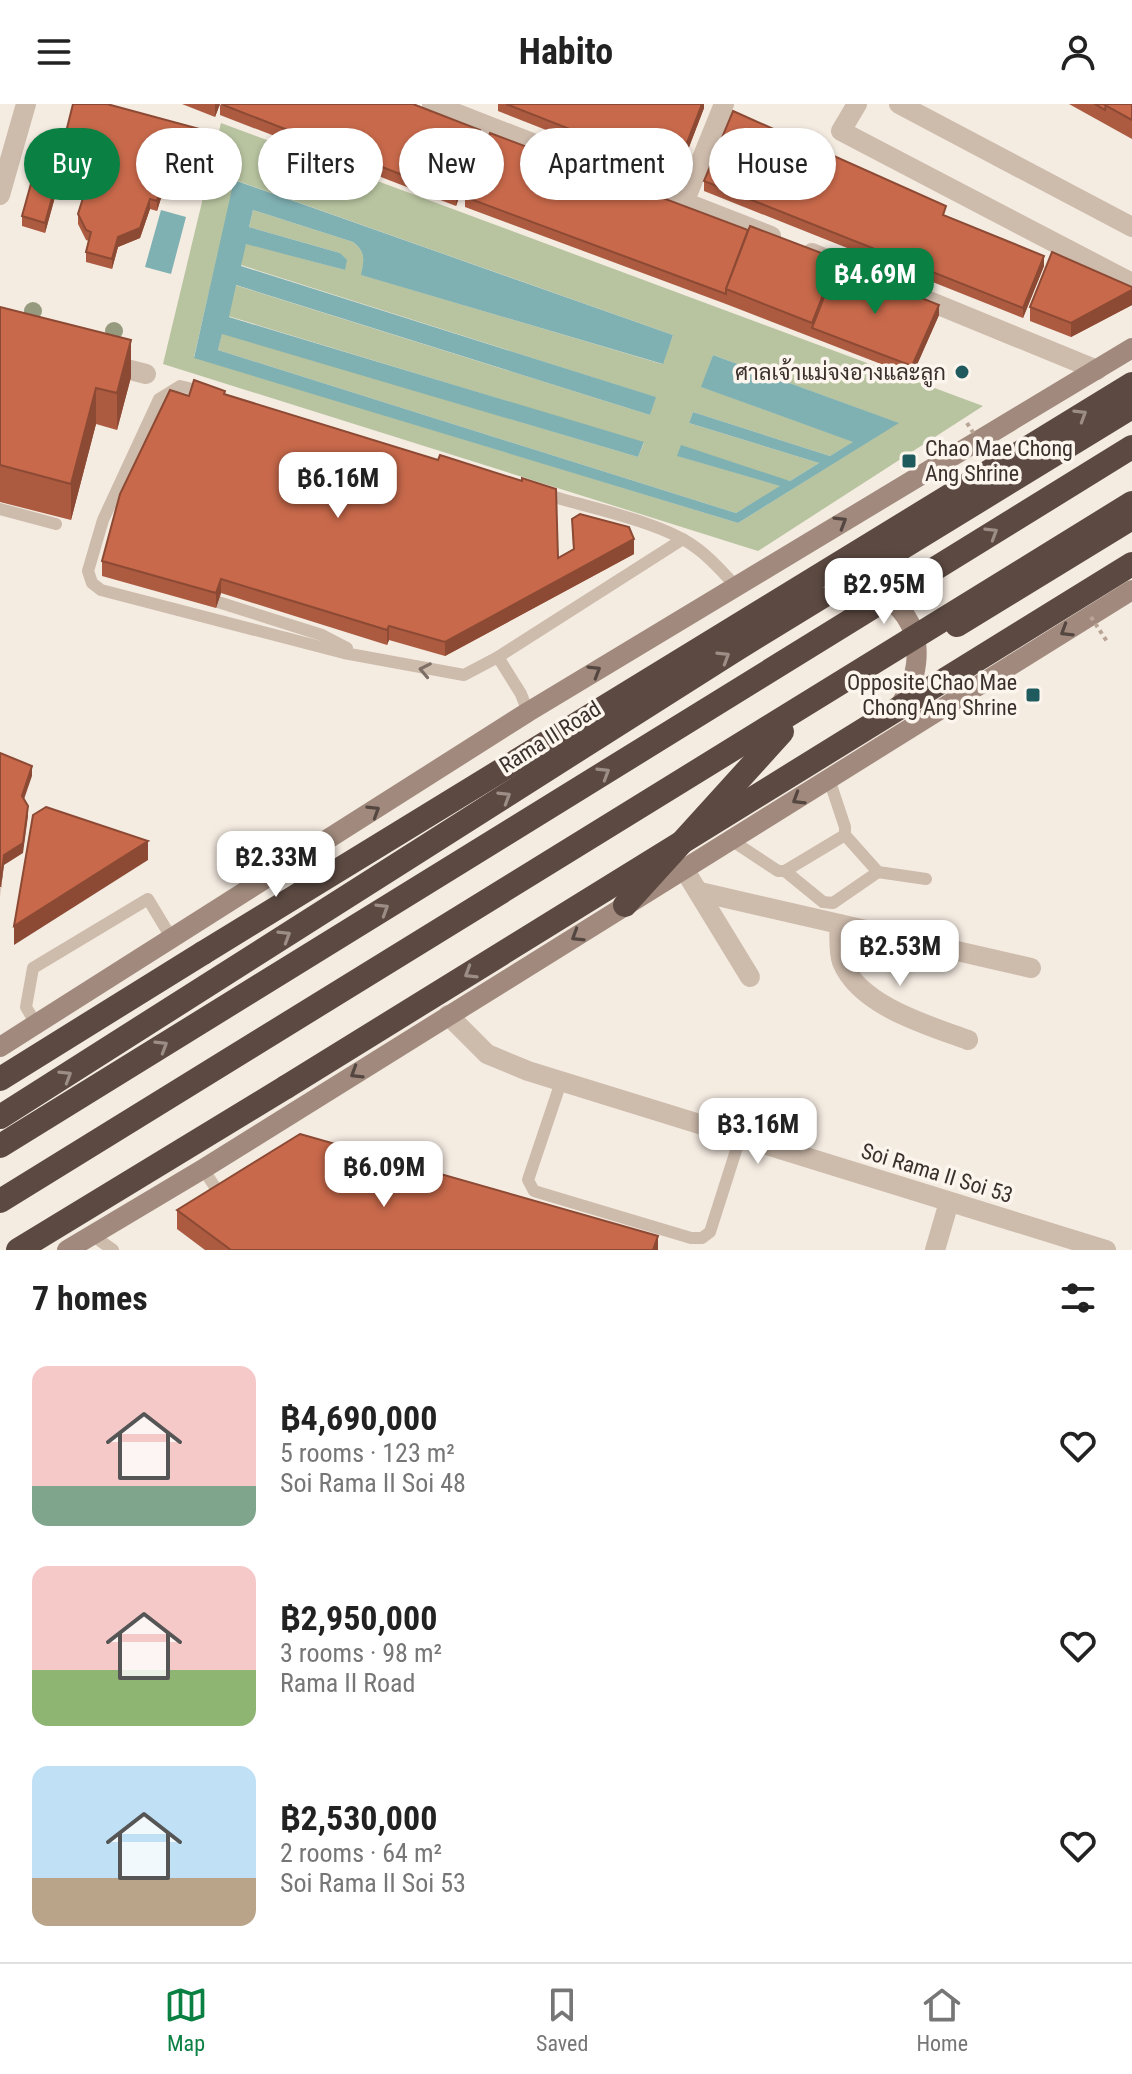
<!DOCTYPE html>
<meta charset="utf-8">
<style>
body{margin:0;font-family:"Roboto Condensed",Sarabun,sans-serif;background:#f6f6f6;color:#222;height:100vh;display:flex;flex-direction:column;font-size:30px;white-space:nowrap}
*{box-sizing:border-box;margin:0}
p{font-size:26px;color:#767676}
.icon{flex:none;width:44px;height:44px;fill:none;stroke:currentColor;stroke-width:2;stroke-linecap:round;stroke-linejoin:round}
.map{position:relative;height:1146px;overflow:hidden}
.sheet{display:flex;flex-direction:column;background:#fff;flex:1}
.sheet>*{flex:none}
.hud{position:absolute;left:24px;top:24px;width:1084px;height:72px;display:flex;gap:16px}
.price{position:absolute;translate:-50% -68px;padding:0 18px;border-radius:16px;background:#fff;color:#222;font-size:26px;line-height:52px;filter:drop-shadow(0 2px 4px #0008)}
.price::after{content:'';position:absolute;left:50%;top:48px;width:24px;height:18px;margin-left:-12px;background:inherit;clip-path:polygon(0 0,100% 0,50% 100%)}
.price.selected{background:#0b8043;color:#fff}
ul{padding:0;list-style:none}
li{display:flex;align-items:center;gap:24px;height:200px;padding:0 32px}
li span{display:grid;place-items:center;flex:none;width:224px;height:160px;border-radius:16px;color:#555}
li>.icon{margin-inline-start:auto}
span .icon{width:96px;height:96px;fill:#fffc;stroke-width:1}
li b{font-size:34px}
h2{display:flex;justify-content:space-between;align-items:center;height:96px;padding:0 32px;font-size:34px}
.chip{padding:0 28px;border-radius:36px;background:#fff;box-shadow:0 2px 6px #0004;font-size:28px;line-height:72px}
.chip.selected{background:#0b8043;color:#fff}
header{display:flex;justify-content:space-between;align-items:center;height:104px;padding:0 32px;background:#fff;font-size:36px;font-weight:700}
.menu{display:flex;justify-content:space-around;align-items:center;height:112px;border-top:2px solid #e0e0e0;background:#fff;font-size:22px;color:#767676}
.menu a{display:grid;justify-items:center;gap:4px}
.menu .selected{color:#0b8043}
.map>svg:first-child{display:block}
</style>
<header><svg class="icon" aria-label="menu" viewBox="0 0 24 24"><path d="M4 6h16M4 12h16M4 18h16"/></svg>Habito<svg class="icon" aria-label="person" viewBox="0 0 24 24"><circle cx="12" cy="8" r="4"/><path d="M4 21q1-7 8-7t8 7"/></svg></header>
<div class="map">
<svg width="1132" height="1146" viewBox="0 0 1132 1146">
<rect width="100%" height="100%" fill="#f4ebe1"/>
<path fill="#b8c4a0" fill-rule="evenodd" d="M221,19l762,283 -225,145 -595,-187zM235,76l438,155 -11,29 -300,-89c1,-15 5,-22 -9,-33l-100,-32 -4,17 91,26 5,17 -100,-27 -4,22 414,132 -5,18 -415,-130 -7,31 416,127 -6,14 -416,-124 -4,17 518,163 45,-27 -103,-30 112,25 29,-18 -130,-40 4,-11 137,44 24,-14 -152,-55 11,-32 185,68 -160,100 -544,-166z"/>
<g fill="#7fb0b2">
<path d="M234,76l439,155 -10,29 -302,-89c3,-15 5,-23 -8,-33l-100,-32 -4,17 91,26 7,7 -2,10 -99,-26 -5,22 415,131 -6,18 -414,-130 -7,32 415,125 -6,15 -416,-123 -4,16 518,163 44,-27 -103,-30 4,-11 109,36 29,-18 -130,-40 4,-11 137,44 23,-14 -152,-55 12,-32 186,68 -161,100 -544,-165z"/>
<path d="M161,106l25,7 -15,57 -26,-7z"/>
</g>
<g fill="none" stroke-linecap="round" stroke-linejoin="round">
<g stroke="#cdbbac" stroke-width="12">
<path d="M205,288l-25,-6 -21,13 -56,121 -15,51 4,12 9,7 243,63 120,22 34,-18 185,-118"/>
<path d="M544,390c42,13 118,28 151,53 15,10 28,26 40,38"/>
<path d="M0,405l56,15"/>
<path d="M218,498l104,33 25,13"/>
<path d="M498,553l23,37 7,18"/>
<path d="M845,731l33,37 48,7"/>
<path d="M731,736l47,31h7l60,-36v-8l-16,-48"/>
<path d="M785,767l38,31 10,1 45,-31"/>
<path d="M36,920l-10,-17 7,-39 115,-69 24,40"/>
<path d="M561,978l-33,98 6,11 157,47h11l8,-6 30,-94"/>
<path d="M203,1065l20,30"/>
<path d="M92,1131l21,15"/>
</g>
<g stroke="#cdbbac" stroke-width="20">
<path d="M432,0l339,132"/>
<path d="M857,0l-16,27 291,152"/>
<path d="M899,0l233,123"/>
<path d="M0,91l26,-91"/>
<path d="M685,96l39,-96"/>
<path d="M812,149l285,117"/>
<path d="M107,260l39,10"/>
<path d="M684,765l66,108"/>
<path d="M700,788l331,76"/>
<path d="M839,820c1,12 -1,27 3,38 18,44 85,63 126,78"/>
<path d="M448,911l39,39 41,17 578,179"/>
<path d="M935,1146l14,-48"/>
</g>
<g stroke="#a18a7d" stroke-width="20">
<path d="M0,943l528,-335 604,-364"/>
<path d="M67,1146l136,-81 929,-579"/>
</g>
<g stroke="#5c4a42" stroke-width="24">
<path d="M957,521l175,-107"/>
<path d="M625,801l157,-173"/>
<path d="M0,975l203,-126"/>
<path d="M0,1013l735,-467 397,-243"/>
<path d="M18,1146l268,-163"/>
</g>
<g stroke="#b9a596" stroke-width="4" stroke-dasharray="4 4" stroke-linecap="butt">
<path d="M967,319l16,25"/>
<path d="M1091,513l17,26"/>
</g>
<path stroke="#a18a7d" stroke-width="20" d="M816,473c56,2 114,31 98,98 -2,12 -10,23 -16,34"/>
<g stroke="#5c4a42" stroke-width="24">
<path d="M203,849l929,-569"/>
<path d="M286,983l846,-523"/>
<path d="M0,1042l1132,-699"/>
<path d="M0,1097l1132,-698"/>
</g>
</g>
<g fill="#969b7f">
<circle cx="33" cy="207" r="9"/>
<circle cx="114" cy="227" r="9"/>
</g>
<g fill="#ac5a40">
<path d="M182,0h38l-5,13z"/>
<path d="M498,0h206v4l-28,73 -178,-70z"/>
<path d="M1069,0h63v35z"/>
<path d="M220,1l260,35 -24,66 -236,-91z"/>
<path d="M203,35l-12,46 -24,-6 -10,32 -7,-2 -10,29 -22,9 -6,22 -26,-7v-10l3,-11 -3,-1 -8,-16v-10l7,-23 -5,-2v-10l6,-23 -22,-6v-10z"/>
<path d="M65,57l-20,72 -23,-7v-10z"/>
<path d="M704,77l242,35 98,50 -21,52 -319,-127z"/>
<path d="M465,93l372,67 102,51 -27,61 -186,-72 -261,-97z"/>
<path d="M1132,183v18l-61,32 -41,-16v-14z"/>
<path d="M0,203l131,70 -14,53 -21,-6 -25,96 -71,-18z"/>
<path d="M225,290l333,164 15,-9 -1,-30 62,35 -189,102 -56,-16 -2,5 -166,-52 -5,15 -114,-32v-15l87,-165z"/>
<path d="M177,1106l481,40h-453l-28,-21z"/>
</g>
<g fill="#8c4a34">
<path d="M215,0h5l-5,13z"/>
<path d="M702,0h2v4l-28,73v-10z"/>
<path d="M203,26v9l-12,46v-10z"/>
<path d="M480,26v10l-24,66v-10z"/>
<path d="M65,47v10l-20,72v-10z"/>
<path d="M167,65v10l-10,32v-10z"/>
<path d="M150,95v10l-10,29 -22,9 -6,22v-10l6,-22z"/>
<path d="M1044,152v10l-21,52v-10z"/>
<path d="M837,155v15l-25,54v-5z"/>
<path d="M1132,186v15l-61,32v-14z"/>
<path d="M939,201v10l-27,61v-10z"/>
<path d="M131,236v37l-14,53v-37z"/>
<path d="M96,284v36l-25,96v-36z"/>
<path d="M634,435v15l-189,102v-14z"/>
<path d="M221,475v14l-5,15v-15z"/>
<path d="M389,522v14l-2,5v-15z"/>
<path d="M32,662v10l-10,29v-9z"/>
<path d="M28,702v10l-5,37 -19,12 -4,32 4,-42z"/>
<path d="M148,737v19l-134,85v-19z"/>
<path d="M658,1132v14h-5z"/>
</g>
<g fill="#c8694b" stroke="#8c4a34" stroke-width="2">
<path d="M73,0h34l96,26 -12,45 -24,-6 -10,32 -7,-2 -10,29 -22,9 -6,22 -26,-7 5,-20 -5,-2 -8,-16 10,-32 -8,-3 9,-32 -25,-7z"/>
<path d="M221,0h192l67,26 -24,66z"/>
<path d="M506,0h196l-26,67z"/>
<path d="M1095,0h11l-1,6z"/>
<path d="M1106,0h26v16l-27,-15z"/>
<path d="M733,7l213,95 -3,9 101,41 -21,52 -319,-127z"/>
<path d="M490,29l258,97 -22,59v5l-261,-97z"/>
<path d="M42,40l23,7 -20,72 -23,-7z"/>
<path d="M750,122l87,33 -25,64 -86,-34z"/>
<path d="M1052,148l80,35v3l-61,33 -41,-16z"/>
<path d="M837,160l102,41 -27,61 -100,-38z"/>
<path d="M0,203l131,33 -14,53 -21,-5 -25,96 -71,-19z"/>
<path d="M194,276l31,11 -1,3 214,66 2,-5 82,26v-3l34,11 2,69 16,-9 -2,-30 8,-5 49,13 5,12 -189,103 -56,-16 -2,4 -166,-51 -5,14 -114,-32 18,-67 50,-104 19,6z"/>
<path d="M0,649l32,13 -10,30 6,10 -5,37 -19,12 -4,32z"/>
<path d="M46,703l102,34 -134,85 19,-111z"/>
<path d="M300,1030l358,102 -5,14h-422l-54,-40z"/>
</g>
<defs><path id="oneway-chevron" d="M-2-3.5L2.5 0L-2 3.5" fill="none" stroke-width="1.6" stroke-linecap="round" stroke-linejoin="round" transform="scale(2)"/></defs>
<g stroke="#9c8e87">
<use href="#oneway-chevron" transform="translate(1081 311) rotate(-32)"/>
<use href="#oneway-chevron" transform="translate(992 429) rotate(-32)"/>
<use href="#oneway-chevron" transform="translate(724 553) rotate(-32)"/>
<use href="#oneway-chevron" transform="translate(604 669) rotate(-32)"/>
<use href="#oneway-chevron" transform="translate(505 693) rotate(-32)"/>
<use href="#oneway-chevron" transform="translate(383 805) rotate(-32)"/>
<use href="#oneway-chevron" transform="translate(285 832) rotate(-32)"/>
<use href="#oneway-chevron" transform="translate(470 869) rotate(148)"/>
<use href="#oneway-chevron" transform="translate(162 942) rotate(-32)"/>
<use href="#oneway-chevron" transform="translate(66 972) rotate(-32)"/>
</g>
<g stroke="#544640">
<use href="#oneway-chevron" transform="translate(841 418) rotate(-31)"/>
<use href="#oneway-chevron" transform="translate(1066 527) rotate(148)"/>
<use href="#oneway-chevron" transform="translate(595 567) rotate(-31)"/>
<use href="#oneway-chevron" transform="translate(798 695) rotate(148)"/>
<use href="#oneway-chevron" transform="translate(374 707) rotate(-32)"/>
<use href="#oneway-chevron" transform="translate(577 832) rotate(148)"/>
<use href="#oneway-chevron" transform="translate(356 969) rotate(148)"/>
</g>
<use stroke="#7d6f65" href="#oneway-chevron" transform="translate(425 566) rotate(-169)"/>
<g fill="#1f5a5e" stroke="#fbf5ee" stroke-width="3">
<circle cx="962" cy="268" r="8"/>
<rect x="901" y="349" width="16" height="16" rx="4"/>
<rect x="1025" y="583" width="16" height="16" rx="4"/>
</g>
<g text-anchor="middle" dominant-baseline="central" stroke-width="7" stroke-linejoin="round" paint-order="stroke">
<g font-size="22" fill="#3b302b" stroke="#fbf5ee" text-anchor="end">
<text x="946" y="268">ศาลเจ้าแม่จงอางและลูก</text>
<text x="925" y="344" text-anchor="start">Chao Mae Chong<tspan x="925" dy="25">Ang Shrine</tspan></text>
<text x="1017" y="578">Opposite Chao Mae<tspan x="1017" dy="25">Chong Ang Shrine</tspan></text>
</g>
<g font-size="22" fill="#3b302b" stroke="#fbf5ee">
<text transform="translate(550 633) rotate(-32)">Rama II Road</text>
<text transform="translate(937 1069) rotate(17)">Soi Rama II Soi 53</text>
</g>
</g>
</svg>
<b class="price selected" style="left:875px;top:212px">฿4.69M</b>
<b class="price" style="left:338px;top:416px">฿6.16M</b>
<b class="price" style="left:884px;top:522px">฿2.95M</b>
<b class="price" style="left:276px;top:795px">฿2.33M</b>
<b class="price" style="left:900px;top:884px">฿2.53M</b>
<b class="price" style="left:758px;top:1062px">฿3.16M</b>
<b class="price" style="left:384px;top:1105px">฿6.09M</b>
<div class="hud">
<a class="chip selected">Buy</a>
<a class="chip">Rent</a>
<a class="chip">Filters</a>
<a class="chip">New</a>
<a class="chip">Apartment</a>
<a class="chip">House</a>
</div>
</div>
<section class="sheet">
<h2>7 homes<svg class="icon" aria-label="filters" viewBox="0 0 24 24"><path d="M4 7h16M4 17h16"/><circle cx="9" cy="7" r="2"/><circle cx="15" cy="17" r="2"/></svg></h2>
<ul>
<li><span style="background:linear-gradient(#f6c9c9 75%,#7fa58c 0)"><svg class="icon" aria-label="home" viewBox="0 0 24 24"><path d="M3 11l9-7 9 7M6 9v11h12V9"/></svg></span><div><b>฿4,690,000</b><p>5 rooms · 123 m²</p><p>Soi Rama II Soi 48</p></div><svg class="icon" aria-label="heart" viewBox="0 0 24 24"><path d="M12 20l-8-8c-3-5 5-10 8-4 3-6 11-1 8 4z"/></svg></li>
<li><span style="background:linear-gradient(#f6c9c9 65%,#8fb573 0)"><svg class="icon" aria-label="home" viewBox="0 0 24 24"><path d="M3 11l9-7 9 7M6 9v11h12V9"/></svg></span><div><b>฿2,950,000</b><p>3 rooms · 98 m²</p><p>Rama II Road</p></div><svg class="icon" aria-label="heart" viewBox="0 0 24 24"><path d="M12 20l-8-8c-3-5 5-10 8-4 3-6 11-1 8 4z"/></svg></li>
<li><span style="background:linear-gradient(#bfe0f5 70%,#b9a48a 0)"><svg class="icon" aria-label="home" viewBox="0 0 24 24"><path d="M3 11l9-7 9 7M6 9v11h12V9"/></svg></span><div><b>฿2,530,000</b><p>2 rooms · 64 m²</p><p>Soi Rama II Soi 53</p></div><svg class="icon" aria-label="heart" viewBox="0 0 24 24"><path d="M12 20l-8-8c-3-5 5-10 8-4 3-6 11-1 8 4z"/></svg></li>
</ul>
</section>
<nav class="menu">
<a class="selected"><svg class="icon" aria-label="map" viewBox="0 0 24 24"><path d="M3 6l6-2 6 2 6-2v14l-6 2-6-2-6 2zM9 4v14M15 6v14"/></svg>Map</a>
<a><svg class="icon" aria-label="saved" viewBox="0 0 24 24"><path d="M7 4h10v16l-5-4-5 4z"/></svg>Saved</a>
<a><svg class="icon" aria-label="home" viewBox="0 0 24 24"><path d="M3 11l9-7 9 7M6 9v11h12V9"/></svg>Home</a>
</nav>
